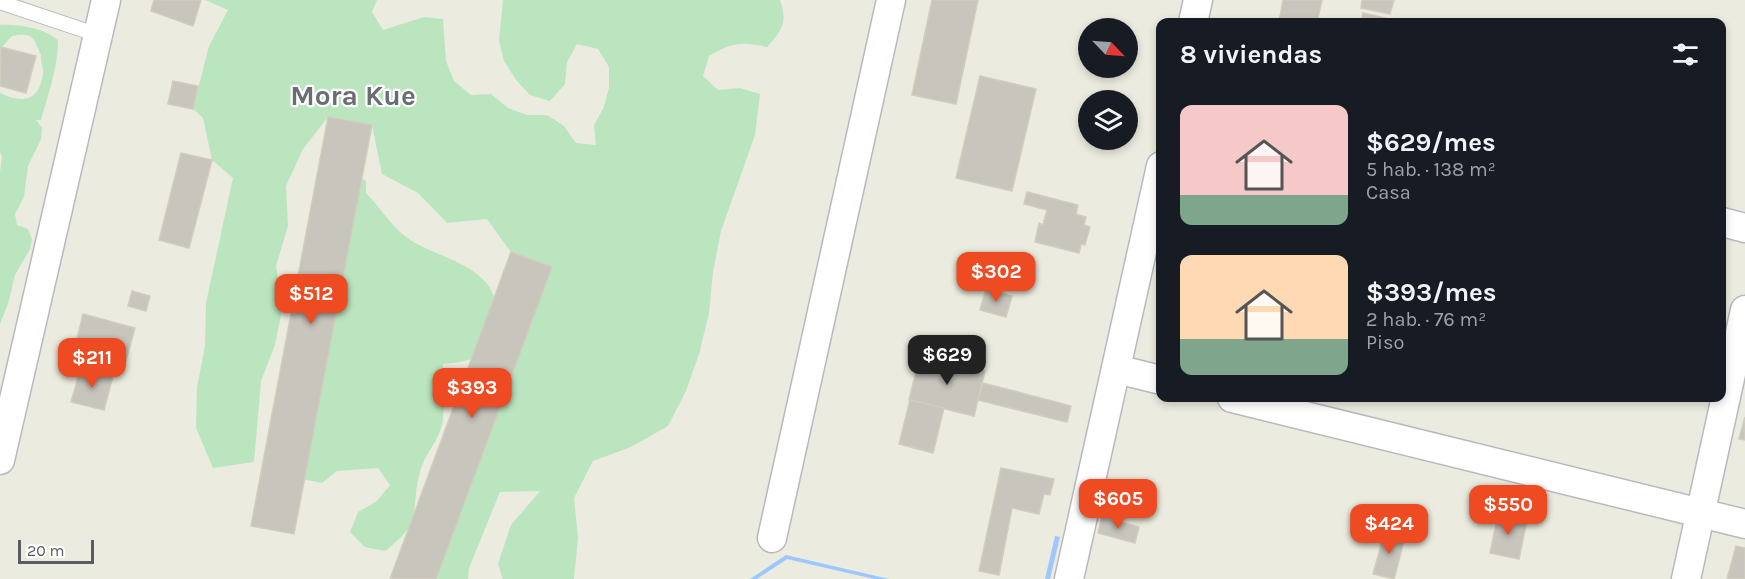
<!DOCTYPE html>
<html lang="es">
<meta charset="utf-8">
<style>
body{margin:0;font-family:Karla,sans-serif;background:#242831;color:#f1f3f6;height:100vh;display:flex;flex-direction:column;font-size:22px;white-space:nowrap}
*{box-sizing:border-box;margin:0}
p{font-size:20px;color:#9ea1a6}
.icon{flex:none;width:33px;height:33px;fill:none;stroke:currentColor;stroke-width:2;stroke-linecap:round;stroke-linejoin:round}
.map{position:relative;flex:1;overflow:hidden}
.side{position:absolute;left:1156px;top:18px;width:570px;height:384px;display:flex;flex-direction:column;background:#171b24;border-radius:12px;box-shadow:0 3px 9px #0003}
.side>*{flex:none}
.needle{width:39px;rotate:115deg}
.controls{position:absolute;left:1078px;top:18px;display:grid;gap:12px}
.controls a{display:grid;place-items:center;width:60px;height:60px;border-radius:50%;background:#171b24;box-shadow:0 3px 9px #0003;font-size:30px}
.scale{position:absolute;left:18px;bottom:15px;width:76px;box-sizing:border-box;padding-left:6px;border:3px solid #585b61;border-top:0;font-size:16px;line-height:21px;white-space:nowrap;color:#585b61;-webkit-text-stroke:4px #fff;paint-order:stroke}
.price{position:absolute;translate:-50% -51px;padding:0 14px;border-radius:12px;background:#ee4b23;color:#fff;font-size:20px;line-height:39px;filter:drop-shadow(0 2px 3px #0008)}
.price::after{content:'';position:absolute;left:50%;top:36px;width:18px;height:14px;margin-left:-9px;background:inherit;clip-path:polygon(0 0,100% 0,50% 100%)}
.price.selected{background:#222;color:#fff}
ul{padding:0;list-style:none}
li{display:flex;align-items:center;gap:18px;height:150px;padding:0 24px}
li span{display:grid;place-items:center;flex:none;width:168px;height:120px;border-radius:12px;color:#555}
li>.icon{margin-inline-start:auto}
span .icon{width:72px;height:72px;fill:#fffc;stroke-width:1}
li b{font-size:26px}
h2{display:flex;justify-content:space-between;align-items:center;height:72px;padding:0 24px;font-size:26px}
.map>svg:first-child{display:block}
</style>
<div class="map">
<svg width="1745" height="579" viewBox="0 0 1745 579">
<rect width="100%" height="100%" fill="#ecebdf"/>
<g fill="#bae5bf">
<path d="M205,0h172l-5,12 11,18 41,-13 19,2 3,42 8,20 17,14 20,-1 17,14 19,7h20l17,11 12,17 20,2 -2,-20 10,-18 5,-19v-21l-11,-18 -21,-5 -10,18 -2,22 -15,17 -20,-6 -14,-15 -12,-19 -5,-20 4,-41h277c8,22 2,31 -13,47 -26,-6 -36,-4 -58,9l-6,20 15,14 22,-2 20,6 -5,41 -34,96 -8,41 -4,41 -10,41 -13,37 -18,35 -37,21 -38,14 -19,37 4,40 -4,41h-71l-5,-15 13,-39 29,-34 -40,1 -31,76 -1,11h-51l125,-303 10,-9 -41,-15 -24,-33 -40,4 -29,-30 -36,-19 -10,-49 -44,-8 -25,32 -17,37 2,40 -12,40 7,39 -8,40 -14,36 -7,81 -41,6 -17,-40 1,-41 8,-41 1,-43 27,-125 -21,-18 -9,-42 -10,-9 16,-63 19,-36z"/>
<path d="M0,25c18,-1 44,3 58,15 0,28 -10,54 -17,80h-5l6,8 -1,11 -13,27 -4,31 -9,17 2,11 11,4 4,10 -2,10 -15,26 -7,29 -8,20v-152l2,-15 -2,-6v-58c21,10 39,10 43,-19 1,-7 -3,-12 -2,-19 -8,-17 -7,-23 -29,-19l-12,13z"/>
<path d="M348,170l18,11v12c14,14 24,32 40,44 31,23 89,26 91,75 0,7 -6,16 -8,22 -3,5 -4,12 -8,17 -8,11 -25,12 -38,13 -1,20 3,40 -1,60 -3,15 -12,24 -18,37 -9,18 -7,40 -12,59 -4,13 -17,23 -27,31l-20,-4 -15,-15 8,-20 19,-11 13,-16 -12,-17 -41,3 -15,12 -20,-4 -9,-166 1,-22 6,-20z"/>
</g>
<g fill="#9cc8ff">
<path d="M1055,536l5,1 -10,42h-5z"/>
<path d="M786,555l103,24h-15l-87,-20 -30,20h-7z"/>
</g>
<g fill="#c7c5bc" stroke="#d1cdbd" stroke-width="1.5">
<path d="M154,0h47l-8,26 -42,-15z"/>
<path d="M932,0h46l-22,104 -44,-9z"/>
<path d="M1283,0h39l-5,22h-38z"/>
<path d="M1362,0h32l-4,14 -29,-6z"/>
<path d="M1363,13l35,8v1h-37z"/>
<path d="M1,47l35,9 -10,37 -26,-7z"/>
<path d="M980,76l56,13 -24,102 -56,-13z"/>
<path d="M173,81l25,5 -5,23 -25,-5z"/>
<path d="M328,117l44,8 -78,409 -43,-8z"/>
<path d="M181,153l31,7 -23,88 -30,-8z"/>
<path d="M1027,192l51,13 -2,9 10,3 -2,8 6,2 -5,18 -4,-1 -2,9 -44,-11 4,-19 4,2 4,-15 -23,-6z"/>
<path d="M511,252l41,15 -116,312h-46z"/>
<path d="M986,289l26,7 -6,21 -26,-7z"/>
<path d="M132,291l18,5 -4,15 -18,-5z"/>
<path d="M83,314l52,14 -9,32 -51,-13z"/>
<path d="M920,355l65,16 -11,45 -65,-16z"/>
<path d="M81,367l32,9 -9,34 -33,-8z"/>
<path d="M983,383l88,23 -4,16 -89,-22z"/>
<path d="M910,400l34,8 -11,45 -34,-9z"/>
<path d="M1745,417v23l-6,-1z"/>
<path d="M1001,468l53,11 -4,16 -6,-1 -5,20 -27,-6 -13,67 -20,-4z"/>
<path d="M1498,514l29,6 -8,39 -29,-6z"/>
<path d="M1102,517l37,10 -4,16 -37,-10z"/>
<path d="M1385,531l20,6 -11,42 -21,-5z"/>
<path d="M1736,546l9,2v31h-18z"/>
</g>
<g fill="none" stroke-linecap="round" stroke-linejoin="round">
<g stroke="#b7b9bf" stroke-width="16">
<path id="lane" d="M0,2l98,33"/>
</g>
<g stroke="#b7b9bf" stroke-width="31">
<g id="street">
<path d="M1193,22l5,-22"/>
<path d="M1722,222l23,6"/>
<path d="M1116,369l45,11"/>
<path d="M1232,398l513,126"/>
<path d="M0,460l106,-460"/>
<path d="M772,538l119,-538"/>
<path d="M1069,579l92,-413"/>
<path d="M1686,579l59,-269"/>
</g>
</g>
<use href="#lane" stroke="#fff" stroke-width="14"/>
<use href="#street" stroke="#fff" stroke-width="28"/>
</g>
<g text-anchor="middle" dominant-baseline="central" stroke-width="4.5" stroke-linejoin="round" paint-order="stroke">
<g font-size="28" font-weight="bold" fill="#696d73" stroke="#fff">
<text x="353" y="95">Mora Kue</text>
</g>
</g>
</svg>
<div class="controls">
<a><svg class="needle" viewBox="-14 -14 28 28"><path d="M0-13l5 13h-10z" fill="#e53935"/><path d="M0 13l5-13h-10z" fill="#9ea1a6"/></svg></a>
<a><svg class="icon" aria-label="layers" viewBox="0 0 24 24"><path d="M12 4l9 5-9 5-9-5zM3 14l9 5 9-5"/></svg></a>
</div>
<div class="scale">20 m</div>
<b class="price" style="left:996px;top:303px">$302</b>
<b class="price" style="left:311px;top:325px">$512</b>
<b class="price selected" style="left:947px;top:386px">$629</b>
<b class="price" style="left:92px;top:389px">$211</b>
<b class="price" style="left:472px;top:419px">$393</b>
<b class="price" style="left:1118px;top:530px">$605</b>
<b class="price" style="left:1508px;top:536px">$550</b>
<b class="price" style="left:1389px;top:555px">$424</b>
<section class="side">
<h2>8 viviendas<svg class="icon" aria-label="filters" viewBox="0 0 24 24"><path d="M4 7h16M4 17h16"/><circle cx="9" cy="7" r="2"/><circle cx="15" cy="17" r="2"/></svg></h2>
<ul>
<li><span style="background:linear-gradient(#f6c9c9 75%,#7fa58c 0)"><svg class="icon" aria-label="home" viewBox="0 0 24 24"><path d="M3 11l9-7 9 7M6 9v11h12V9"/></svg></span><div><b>$629/mes</b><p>5 hab. · 138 m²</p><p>Casa</p></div></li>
<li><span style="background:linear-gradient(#ffd9b3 70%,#7fa58c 0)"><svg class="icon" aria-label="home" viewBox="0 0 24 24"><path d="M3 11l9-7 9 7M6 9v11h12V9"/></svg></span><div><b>$393/mes</b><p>2 hab. · 76 m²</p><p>Piso</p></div></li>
</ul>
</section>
</div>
